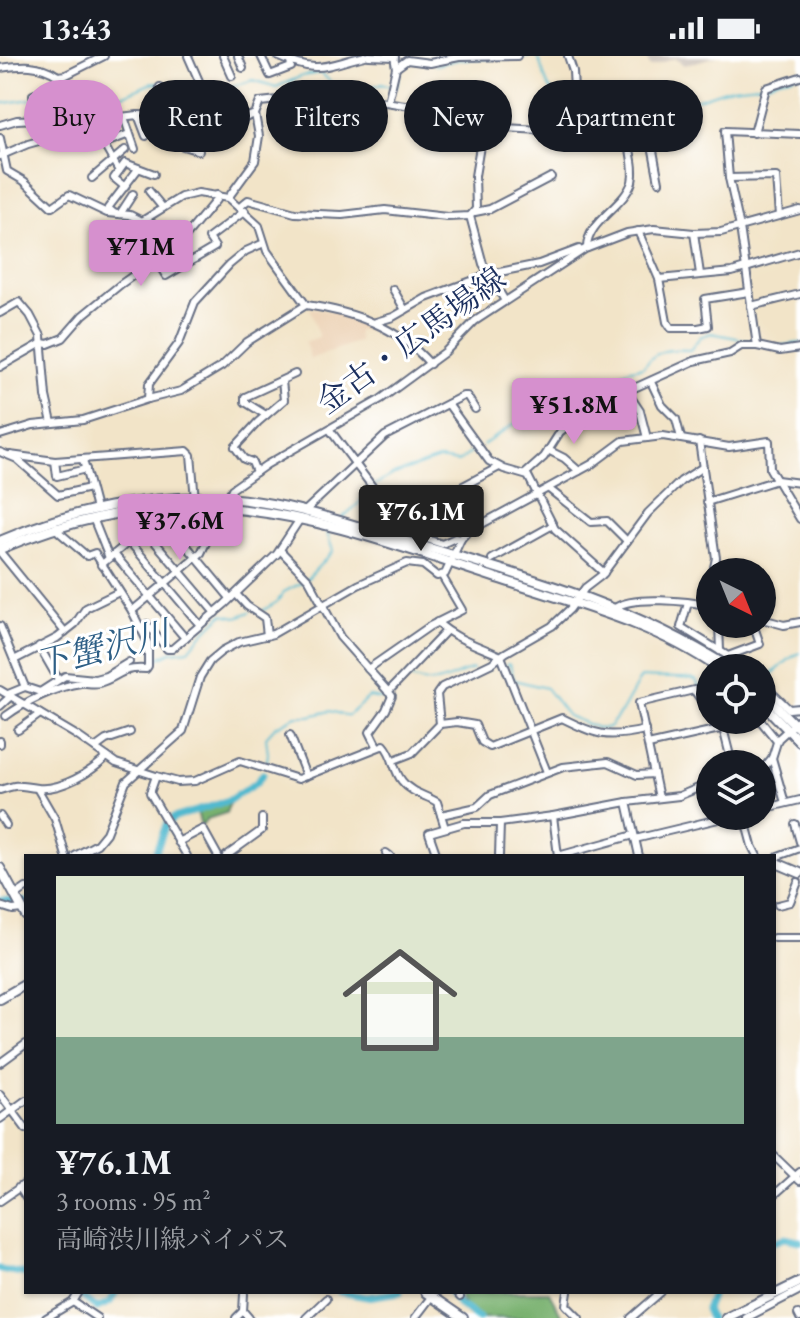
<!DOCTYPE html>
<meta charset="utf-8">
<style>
body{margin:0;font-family:"EB Garamond","Noto Serif JP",serif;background:#242831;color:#f1f3f6;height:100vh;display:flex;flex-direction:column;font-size:30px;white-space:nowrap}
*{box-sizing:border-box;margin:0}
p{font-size:26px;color:#9ea1a6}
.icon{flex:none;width:44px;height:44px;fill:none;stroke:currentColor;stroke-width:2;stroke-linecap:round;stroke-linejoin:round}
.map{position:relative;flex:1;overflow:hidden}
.panel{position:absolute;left:24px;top:798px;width:752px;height:440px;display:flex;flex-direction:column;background:#171b24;border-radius:0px;box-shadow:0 2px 6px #0004}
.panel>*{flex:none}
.top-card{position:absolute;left:24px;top:24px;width:752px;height:72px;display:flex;gap:16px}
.needle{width:52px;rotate:137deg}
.controls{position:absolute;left:696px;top:502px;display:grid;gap:16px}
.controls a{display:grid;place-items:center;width:80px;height:80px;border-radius:50%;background:#171b24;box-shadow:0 2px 6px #0004;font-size:40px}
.price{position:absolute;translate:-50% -68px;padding:0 18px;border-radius:8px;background:#d690ce;color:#111;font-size:26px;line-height:52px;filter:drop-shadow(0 2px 4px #0008)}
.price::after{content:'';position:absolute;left:50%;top:48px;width:24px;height:18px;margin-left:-12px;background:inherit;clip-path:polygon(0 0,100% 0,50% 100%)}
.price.active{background:#222;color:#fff}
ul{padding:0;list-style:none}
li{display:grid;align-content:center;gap:16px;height:424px;padding:0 32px}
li+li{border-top:2px solid #363941}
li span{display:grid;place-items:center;height:248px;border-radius:0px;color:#555}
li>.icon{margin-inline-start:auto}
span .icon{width:144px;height:144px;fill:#fffc;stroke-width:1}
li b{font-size:34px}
.pill{padding:0 28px;border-radius:36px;background:#171b24;box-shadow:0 2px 6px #0004;font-size:28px;line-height:72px}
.pill.active{background:#d690ce;color:#111}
.status{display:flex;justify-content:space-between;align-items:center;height:56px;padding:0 40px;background:#171b24;direction:ltr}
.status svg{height:22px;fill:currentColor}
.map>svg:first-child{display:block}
</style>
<div class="status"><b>13:43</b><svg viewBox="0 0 49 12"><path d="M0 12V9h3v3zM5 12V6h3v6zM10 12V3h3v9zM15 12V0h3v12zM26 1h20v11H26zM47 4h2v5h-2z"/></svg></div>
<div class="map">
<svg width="800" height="1262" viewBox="0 0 800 1262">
<rect width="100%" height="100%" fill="#fff"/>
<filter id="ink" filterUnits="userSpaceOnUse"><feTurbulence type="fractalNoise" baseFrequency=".0125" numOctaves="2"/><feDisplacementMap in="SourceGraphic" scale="16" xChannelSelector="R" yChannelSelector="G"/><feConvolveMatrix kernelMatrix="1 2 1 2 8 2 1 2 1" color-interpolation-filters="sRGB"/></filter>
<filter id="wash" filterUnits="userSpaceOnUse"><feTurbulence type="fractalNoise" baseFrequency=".006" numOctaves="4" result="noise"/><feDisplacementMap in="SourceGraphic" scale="32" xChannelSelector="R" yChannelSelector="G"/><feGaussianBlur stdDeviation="1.8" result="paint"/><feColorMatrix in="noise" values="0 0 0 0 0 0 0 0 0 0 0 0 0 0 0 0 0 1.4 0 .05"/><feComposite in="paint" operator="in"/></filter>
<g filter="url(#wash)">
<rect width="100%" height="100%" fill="#f2e4c8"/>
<path fill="#eed6bb" d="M310,252l29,5 35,13 -17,6 2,9 -49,18 -5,-17 14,-5z"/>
<path fill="#ccc2b9" d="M646,0h72l-34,9 -9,-7 -25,9z"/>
<g fill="#78b16e" stroke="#4a7066" stroke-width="2">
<path d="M230,746l-4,11 -19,6 -6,7 -4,-14z"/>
<path d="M462,1236h87l13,24 -1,2h-80l-12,-3 -9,-19z"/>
</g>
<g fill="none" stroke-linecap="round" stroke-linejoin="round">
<g stroke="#51b9cf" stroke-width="2">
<path d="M537,0c9,17 7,40 30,43l7,16 47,10 110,-37 37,-4 11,-5 16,-3"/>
<path d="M506,3l23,-3"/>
<path d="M435,9l26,-6h31"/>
<path d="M202,29l28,2 23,-7 23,7 26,-11 19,-3 15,14 7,-3c14,6 26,6 39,-1l14,5 6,-22"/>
<path d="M59,32l15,3 11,-2 18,6h21l28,-12 44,1"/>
<path d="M0,48l31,-5"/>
<path d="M483,389l52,-35 19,-4 30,-19 28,-8 18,-10 13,-2c14,-18 24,-18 47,-17l10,-13 11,-4 67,13 22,-3"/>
<path d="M375,429l19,-11 45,-15 19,3 19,-14"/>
<path d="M341,463l18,-16 11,-14"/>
<path d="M262,555l15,-9 7,-10 21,-11 28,-30 -6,-18 3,-5"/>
<path d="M149,607l22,-11 18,-2c9,-12 22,-25 34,-36l14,3 13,-5"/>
<path d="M507,608l3,1 4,15 32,8 22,28 32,13 9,-2 13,-16 19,-34c20,2 37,-1 55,3l3,7 11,5"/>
<path d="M762,620c18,-1 22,-18 38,-23"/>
<path d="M404,623l4,-2c33,12 35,1 65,-8"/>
<path d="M266,710l2,-12 -2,-17 9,-10 21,-11h14l20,-5 18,5 21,-19 11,2 8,-4"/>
</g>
<g stroke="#51b9cf" stroke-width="7">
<path d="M154,800l12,-31 7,-7 55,-17 28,-18 7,-9"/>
<path d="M0,845l26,1"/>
<path d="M774,1186l11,-4 15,3"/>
<path d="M0,1213l26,5"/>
<path d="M76,1236l21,16 13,-6 6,-10"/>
<path d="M340,1236l27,5 33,-5"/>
<path d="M450,1236l8,12 21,14"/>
<path d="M710,1262l-4,-9 7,-17"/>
</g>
</g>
</g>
<g filter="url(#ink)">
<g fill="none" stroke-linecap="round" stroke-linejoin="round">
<g stroke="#666e83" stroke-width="10">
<g id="minor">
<path d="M188,0l11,25 -2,37"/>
<path d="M223,0l9,20"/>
<path d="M238,0l5,12"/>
<path d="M261,0l9,19 21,-8 -1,-6"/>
<path d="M277,0c43,19 46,10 88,0"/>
<path d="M369,0l26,1"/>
<path d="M568,0l5,15 2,38 5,9 -4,19"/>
<path d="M0,12c22,-3 39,-5 58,8l8,-1 38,-19"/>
<path d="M396,12l11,-8 23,3 29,-6 58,-1"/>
<path d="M388,46l8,-34 -2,-12"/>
<path d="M138,59l8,21"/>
<path d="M157,59l3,-28"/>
<path d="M173,59l-3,27 29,9"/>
<path d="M178,59l2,-19 18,-1"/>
<path d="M124,61l11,32"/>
<path d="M92,68l27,47"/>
<path d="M0,69l17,-5 20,-1 -4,-24 23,-9 2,-10"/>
<path d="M754,77l12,-45 34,-11"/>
<path d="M800,78l-75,-3 4,47 11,49 17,119 23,5 20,-3"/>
<path d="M0,82l7,33 17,10 28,26 17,-12 38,18 23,2 12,6 39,-24 17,-4 30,5 31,28 8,25 39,54"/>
<path d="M103,88l26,-10"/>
<path d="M0,100l28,-12 50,-14 24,-11 36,-4 104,4 13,-5 5,-12 74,-8 90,14 34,-4 26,18 21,6 53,3 34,9 37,4 22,-4 8,42"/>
<path d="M92,122l33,-28"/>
<path d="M729,122l47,-1 3,39"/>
<path d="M125,131l-11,-9 11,-15 29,11"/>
<path d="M149,135l14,17"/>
<path d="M228,142l27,-37 4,-25 -4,-22"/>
<path d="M241,150l7,-6 47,13 47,2 43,-5 62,7 23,-1 6,-7 -1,-33 9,-54"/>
<path d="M475,156l15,-3 61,-32"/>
<path d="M114,157l-6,-5 30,-39"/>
<path d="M120,158l13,-20"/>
<path d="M470,160l13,48 22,37"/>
<path d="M638,175l21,48 8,43 4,6h27l10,-2 -3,-27 44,-7"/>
<path d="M694,177l6,41"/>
<path d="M587,192c0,-27 37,-41 45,-66 3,-12 -1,-26 -3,-38"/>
<path d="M156,204l10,16 49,-29 -6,-9 36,-27"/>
<path d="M659,223l73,-7 68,-20"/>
<path d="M393,233l12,21"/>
<path d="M751,250l49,-12"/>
<path d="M0,257l19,-11 11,13 11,21 5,60 6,27"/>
<path d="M376,266l17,-5 33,-19 64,-24 49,-10 40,-15"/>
<path d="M0,311l42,-24 6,1 15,-6 20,-23 38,-31 61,-43 34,-41 1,-5"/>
<path d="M651,326l11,23 14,14 5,19"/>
<path d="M626,334l14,21 7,27"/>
<path d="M148,343l1,-15 30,-41 16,-41 34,-37 17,-14 18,-8"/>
<path d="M448,348l41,57 15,8 24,7 27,53 49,44"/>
<path d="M266,359l-21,-13v-5l50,-23"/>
<path d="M330,374l44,59 18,34"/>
<path d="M0,379l33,-10 50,-5 65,-21 33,-8 41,-25 25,-24 59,-37c48,7 91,21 124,59"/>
<path d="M699,385l17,117 -3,14"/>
<path d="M548,394l16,8 15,13"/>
<path d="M0,396l17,7 41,36 32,-7"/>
<path d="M10,399l45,6 132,-10 4,4 4,44"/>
<path d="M83,404l13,49"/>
<path d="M55,405l2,15 29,-7"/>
<path d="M256,416l-4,-10 -8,-3 -9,-12 23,-25 26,-22 -2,-19"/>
<path d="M525,418l19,-17 16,-25 30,-24 104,-47 36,-8 11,-7h16"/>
<path d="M549,433l42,33 16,-1 20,20"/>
<path d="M707,446l70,-22 23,3"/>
<path d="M160,453l2,7 68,82"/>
<path d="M136,455l8,18 71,84"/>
<path d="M305,455l80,-75 78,-40h4l8,13"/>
<path d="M415,456l15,28 12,4 13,-6 6,1"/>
<path d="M93,462l16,40"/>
<path d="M384,472l115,-61"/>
<path d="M129,485l71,84"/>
<path d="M280,494l29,30 31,57 52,59 -6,14 -16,22 7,14"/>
<path d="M0,496l65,80"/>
<path d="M114,498l71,84"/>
<path d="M492,503l61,-34"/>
<path d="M101,509l43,-36"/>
<path d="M236,538l11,12 18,12 2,18"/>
<path d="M688,547l-7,24 47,29 32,-12 -7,-20"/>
<path d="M701,548l9,-24"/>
<path d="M615,552c17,-13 74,-7 95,-2"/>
<path d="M132,555l69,-58 31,-64 34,-24 115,-66 64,-47 30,-31 110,-72 42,-16 27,-4 40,4 27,-1 79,-22"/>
<path d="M762,563l22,6 16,-3"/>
<path d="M437,566c18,17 42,24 64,34l46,116"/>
<path d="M719,568l1,27"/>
<path d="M0,570l25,61 -17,7"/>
<path d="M140,573l7,-5 20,25h5l53,-45 52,-50 23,-35"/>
<path d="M39,590l19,33"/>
<path d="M16,603l41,-21 18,-14 11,-16 33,-16"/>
<path d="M368,613l62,-43 32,-16 -20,-34"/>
<path d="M25,631l15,5 25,-16 30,3 11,-3 23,-14"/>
<path d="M766,631l23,22 11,-1"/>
<path d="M0,634l76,45 40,28 40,13 22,6 17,-1 45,-20 58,18 86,-34c10,11 9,25 18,36 9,12 23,14 35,21l8,26"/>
<path d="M388,636l58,-61"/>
<path d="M0,650l11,-10"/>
<path d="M6,660c19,-14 51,-30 75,-33 6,-1 11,2 18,0 21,-6 21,-16 47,-14l2,-3v-23l-16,-32 -37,-58 -8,3 -28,-24 -3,-5"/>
<path d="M721,664l11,44"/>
<path d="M440,668l17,-2 18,3 7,17 8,5 72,-29c35,17 44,21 83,12"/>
<path d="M18,674l22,-16"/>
<path d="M290,679l16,41"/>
<path d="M0,685v3"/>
<path d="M648,689l112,-25 17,21"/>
<path d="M95,692l11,-8 24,-8"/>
<path d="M772,702l13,45"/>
<path d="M394,704l18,-7 28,-29 -3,-30 5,-7 50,-24 13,-10 47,-27 18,-17 15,-21 17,-13 46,-62 33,-32 22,-14"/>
<path d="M762,714l10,-12 6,-19 22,-20"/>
<path d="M156,720l-6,17 37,63"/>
<path d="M37,732l18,31 11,37"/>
<path d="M0,734c21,-7 18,-4 37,-2 24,3 54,-16 70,-31"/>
<path d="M659,742l-20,-95 55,-13 5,7 11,3"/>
<path d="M627,746l12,54"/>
<path d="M762,753l38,-9"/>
<path d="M441,759l36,-8 13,-12 73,-28 45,-5 29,13 17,-1"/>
<path d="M0,760l6,9"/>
<path d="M553,760l5,40 76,-21"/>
<path d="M744,760l8,30 5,10"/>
<path d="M795,768l5,18"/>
<path d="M635,783l96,-23"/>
<path d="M178,786l25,-13 15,27"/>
<path d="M386,797l4,3"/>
<path d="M75,800l22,-12 9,-11 20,-51 57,-51 17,-54 10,-16 12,-10 17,-9 34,-8 85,-49 49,-22 16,2 14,11 8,-2 16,-35 6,-7 125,-68 31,-23 40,-5 66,11 40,-6 1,28 30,50"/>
<path d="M226,800l36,-26v-12"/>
<path d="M437,800l-8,-23 35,-10h36l53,-7 74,-14 52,-6 31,-13"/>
<path d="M499,800l1,-33"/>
<path d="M774,806l4,-6 22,-8"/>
<path d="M16,839l10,-7"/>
<path d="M778,849l12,-3 8,-20"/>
<path d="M0,850l13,4 9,-1"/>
<path d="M774,882h26"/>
<path d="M0,1007l26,-19"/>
<path d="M0,1038l26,35"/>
<path d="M0,1063l26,-19"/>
<path d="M774,1100l26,25"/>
<path d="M19,1131l7,11"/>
<path d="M774,1139l26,-23"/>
<path d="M0,1145l26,-18"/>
<path d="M456,1236l4,5"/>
<path d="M568,1236l-2,13 13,13"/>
<path d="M73,1246l24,16"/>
<path d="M243,1255l1,-17"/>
<path d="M798,1258l2,4"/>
<path d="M46,1262l27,-16 6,-10"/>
<path d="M236,1262l7,-7 6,7"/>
<path d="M306,1262l20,-19"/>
<path d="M415,1262l16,-21"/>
<path d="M631,1262l30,-26"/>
<path d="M746,1262l54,-28"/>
</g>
</g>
<g stroke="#666e83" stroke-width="12">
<g id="major">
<path d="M0,485c70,-31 149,-47 225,-43 63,4 124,26 184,44 112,33 221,62 321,126"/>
<path d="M0,493c71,-30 148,-47 225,-41 96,7 190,44 281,73 73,24 148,42 212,87"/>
<path d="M762,636l38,38"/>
<path d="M762,647l38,39"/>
<path d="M774,806l26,11"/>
<path d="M0,812l26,48"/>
<path d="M0,943l26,-15"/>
<path d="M425,1236l38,26"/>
<path d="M726,1262l74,-36"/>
</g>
</g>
<use href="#minor" stroke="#fff" stroke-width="6"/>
<use href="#major" stroke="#fff" stroke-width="8"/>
</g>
</g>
<g text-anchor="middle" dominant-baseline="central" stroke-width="6" stroke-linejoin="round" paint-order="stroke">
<g font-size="32" fill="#1b2f5e" stroke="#fff">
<text transform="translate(411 284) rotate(-36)">金古・広馬場線</text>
</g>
<g font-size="34" font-style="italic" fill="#2e5f86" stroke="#fff">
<text transform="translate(102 592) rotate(-14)">下蟹沢川</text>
</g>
</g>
</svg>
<div class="controls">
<a><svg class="needle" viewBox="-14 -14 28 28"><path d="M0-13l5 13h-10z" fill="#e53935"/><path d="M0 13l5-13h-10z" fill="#9ea1a6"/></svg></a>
<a><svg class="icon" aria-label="locate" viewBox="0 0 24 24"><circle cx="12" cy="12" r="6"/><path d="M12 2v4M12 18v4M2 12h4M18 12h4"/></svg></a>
<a><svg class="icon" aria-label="layers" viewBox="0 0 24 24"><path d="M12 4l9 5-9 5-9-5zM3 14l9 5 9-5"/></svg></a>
</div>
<b class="price" style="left:141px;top:232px">¥71M</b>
<b class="price" style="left:574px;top:390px">¥51.8M</b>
<b class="price active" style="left:421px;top:497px">¥76.1M</b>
<b class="price" style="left:180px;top:506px">¥37.6M</b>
<div class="top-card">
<a class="pill active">Buy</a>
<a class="pill">Rent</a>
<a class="pill">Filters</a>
<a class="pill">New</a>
<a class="pill">Apartment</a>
</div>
<section class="panel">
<ul>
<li><span style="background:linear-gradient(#dfe7d0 65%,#7fa58c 0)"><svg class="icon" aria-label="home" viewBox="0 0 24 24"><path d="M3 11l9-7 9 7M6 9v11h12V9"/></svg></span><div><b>¥76.1M</b><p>3 rooms · 95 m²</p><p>高崎渋川線バイパス</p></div></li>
</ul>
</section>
</div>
